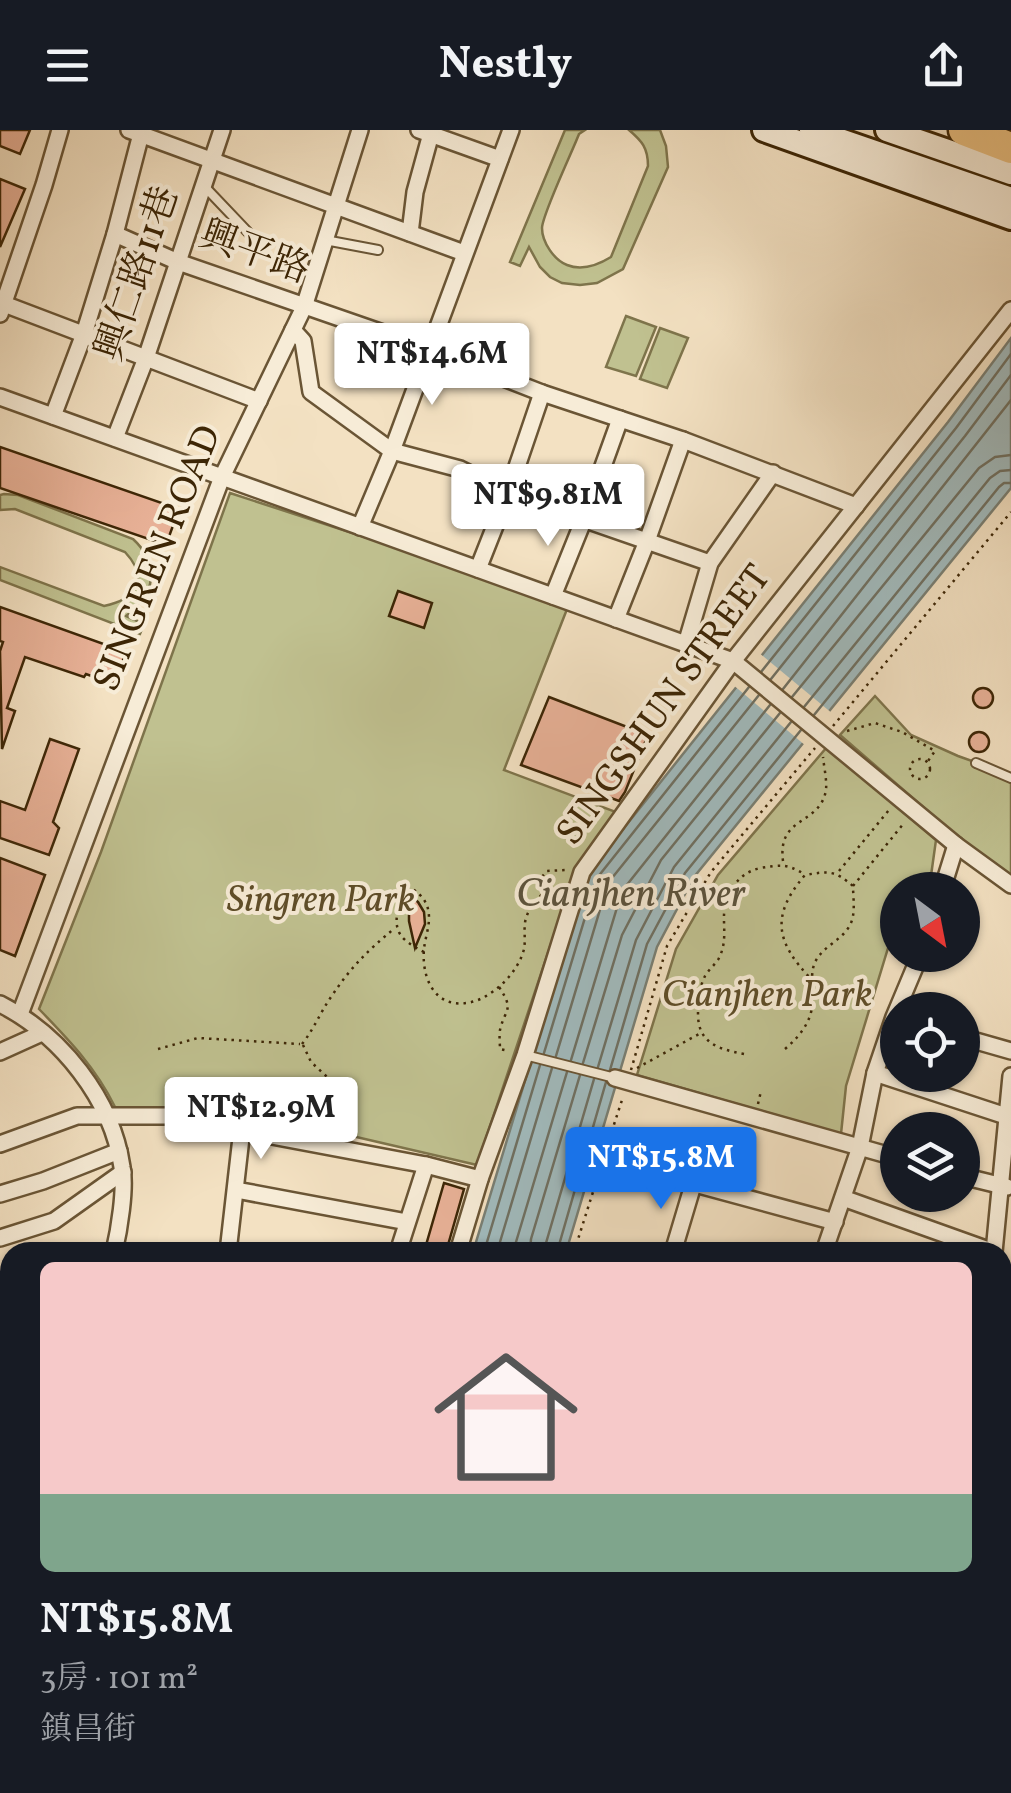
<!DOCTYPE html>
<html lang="zh-TW">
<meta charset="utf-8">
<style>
body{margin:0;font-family:Vollkorn,"Noto Serif TC",serif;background:#242831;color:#f1f3f6;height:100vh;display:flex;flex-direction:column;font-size:38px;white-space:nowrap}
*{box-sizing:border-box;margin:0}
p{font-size:32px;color:#9ea1a6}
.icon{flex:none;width:55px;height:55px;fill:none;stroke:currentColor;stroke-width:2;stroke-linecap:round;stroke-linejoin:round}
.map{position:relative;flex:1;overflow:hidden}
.panel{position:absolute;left:0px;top:1112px;width:1012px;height:552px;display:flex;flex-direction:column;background:#171b24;border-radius:30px 30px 0 0;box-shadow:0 2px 8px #0004}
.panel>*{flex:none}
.needle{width:65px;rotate:148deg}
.controls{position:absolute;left:880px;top:742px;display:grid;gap:20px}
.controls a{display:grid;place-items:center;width:100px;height:100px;border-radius:50%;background:#171b24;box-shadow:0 2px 8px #0004;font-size:50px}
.price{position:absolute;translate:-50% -85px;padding:0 22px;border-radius:10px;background:#fff;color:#222;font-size:32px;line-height:65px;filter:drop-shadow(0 2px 5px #0008)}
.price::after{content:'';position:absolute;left:50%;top:60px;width:30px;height:22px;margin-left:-15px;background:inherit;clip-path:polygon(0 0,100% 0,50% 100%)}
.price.active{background:#1a73e8;color:#fff}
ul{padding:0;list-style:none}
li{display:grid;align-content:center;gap:20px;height:530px;padding:0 40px}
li+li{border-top:2px solid #363941}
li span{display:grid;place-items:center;height:310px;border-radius:15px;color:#555}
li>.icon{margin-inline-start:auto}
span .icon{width:180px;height:180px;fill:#fffc;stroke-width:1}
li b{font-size:42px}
header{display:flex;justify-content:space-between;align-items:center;height:130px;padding:0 40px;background:#171b24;font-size:45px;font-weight:700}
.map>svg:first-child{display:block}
</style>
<header><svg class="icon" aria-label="menu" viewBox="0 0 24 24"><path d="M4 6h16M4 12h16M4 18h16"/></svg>Nestly<svg class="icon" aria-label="share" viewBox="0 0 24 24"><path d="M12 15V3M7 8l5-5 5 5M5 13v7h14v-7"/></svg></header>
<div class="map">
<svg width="1011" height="1663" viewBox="0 0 1011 1663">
<rect width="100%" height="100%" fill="#f3e1c2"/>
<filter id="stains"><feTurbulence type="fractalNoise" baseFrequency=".002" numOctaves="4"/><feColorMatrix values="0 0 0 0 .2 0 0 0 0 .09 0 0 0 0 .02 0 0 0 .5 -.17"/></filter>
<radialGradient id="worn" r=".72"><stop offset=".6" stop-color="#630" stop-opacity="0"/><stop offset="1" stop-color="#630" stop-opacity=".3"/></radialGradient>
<g fill="#c0c190" stroke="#7e744b" stroke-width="2.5">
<path d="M565,0h20l-6,4c-6,16 -37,81 -37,94 0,14 12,32 25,37 15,6 31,0 44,-8l37,-91c0,-18 -6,-25 -19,-36h31l6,16 2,21 -45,102 -26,14 -17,2 -18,-2 -12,-6 -10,-10 -11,-20 -9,19 -10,-4z"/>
<path d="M626,186l30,11 -20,49 -30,-9z"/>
<path d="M660,198l28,10 -21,50 -27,-9z"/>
<path d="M230,363l339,111 -65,166 112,42 -42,63 -97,290 -168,-39 -134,-18 -60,-1c-19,-39 -46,-67 -76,-98l62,-157z"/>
<path d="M4,364l14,1 115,44c27,25 23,56 -7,77l18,8 -4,10 -140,-54v-13l104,39c33,-7 46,-27 21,-54l-110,-43 -15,1v-15z"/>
<path d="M875,566l36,39 47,21 53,19v108l-171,-148z"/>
<path d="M827,617l109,93 -7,50h-31l-1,45h-5l-46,151 -5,48 -204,-59 39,-126 42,-74z"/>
</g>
<g fill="#a1bbbe" stroke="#797f74" stroke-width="2.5">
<path d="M1011,208v150l-317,389 -37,70 -91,305h-93l115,-379 360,-451z"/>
<path d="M355,1655h90l-1,8h-91z"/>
</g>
<path fill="#f3e1c2" d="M758,522l75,62 -27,32 -74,-62z"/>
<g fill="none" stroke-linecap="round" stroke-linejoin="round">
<g stroke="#6f7062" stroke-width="2.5">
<path d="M761,542l195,-244 55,-74"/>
<path d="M771,549l194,-243 46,-61"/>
<path d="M783,559l228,-289"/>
<path d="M792,567l187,-229 16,-11 16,-2"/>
<path d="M804,577l186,-229 10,-7 11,-1"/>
<path d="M814,585l185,-228 5,-4h7"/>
<path d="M544,923l53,-175 152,-191"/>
<path d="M556,926l52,-173 151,-188"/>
<path d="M571,930l51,-169 148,-186"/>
<path d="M583,933l39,-128 39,-75 119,-147"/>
<path d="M598,937l38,-127 38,-73 117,-145"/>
<path d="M610,940l37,-126 38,-71 116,-143"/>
<path d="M484,1122l56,-187"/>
<path d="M497,1122l55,-184"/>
<path d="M513,1122l54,-180"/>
<path d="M530,1122l1,-13 49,-164"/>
<path d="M545,1122l1,-9 48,-164"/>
<path d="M557,1122l49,-170"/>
</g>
</g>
<g fill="#e8b197" stroke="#3d2606" stroke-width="2.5">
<path d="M0,0h30l-10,24 -20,-8z"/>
<path d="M0,49l25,10 -25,58z"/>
<path d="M0,317l179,62 -13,36 -166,-57z"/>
<path d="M398,461l34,12 -8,25 -35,-12z"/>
<path d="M0,477l126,45 -12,32 -28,-10 -2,3 -59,-20 -18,51 8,3 -13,38 -2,-98 3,-9 -3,-1z"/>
<circle cx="983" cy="568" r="10"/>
<path d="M549,567l99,38 -23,57 -6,9 -98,-36z"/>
<circle cx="979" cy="612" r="10"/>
<path d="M50,609l29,10 -26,73 6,6 -10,27 -49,-17v-37l25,9z"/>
<path d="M0,728l45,17 -30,81 -15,-6z"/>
<path d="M409,766l9,6 6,10 1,12 -10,24 -6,-27z"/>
<path d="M444,1053l20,6 -18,63h-22z"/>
</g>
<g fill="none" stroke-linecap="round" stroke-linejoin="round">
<g stroke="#6a5535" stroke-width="12">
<g id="lane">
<path d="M204,56l59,62"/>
<path d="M325,110l53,10"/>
<path d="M976,633l35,15"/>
<path d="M529,926l86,22"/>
<path d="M341,1663l1,-8"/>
</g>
</g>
<g stroke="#6a5535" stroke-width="20">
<g id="street">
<path d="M129,0l335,123"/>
<path d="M419,0l81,29"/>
<path d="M410,103l5,-41 17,-62"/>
<path d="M115,104l63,28 251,87 113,44 141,47 173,66"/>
<path d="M4,174l255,97"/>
<path d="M0,184l44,-129 16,-55"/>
<path d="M293,200l10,11 8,51 81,59 68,18 48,24 202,70"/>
<path d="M0,267l733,264 223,184 55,40"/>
<path d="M53,286l31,-82 31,-100 27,-104"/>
<path d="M115,308l31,-80 76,-228"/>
<path d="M360,397l32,-76 119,-321"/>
<path d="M478,439l30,-76 34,-100"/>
<path d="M553,466l31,-77 36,-100"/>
<path d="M616,489l31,-78 36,-101"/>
<path d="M686,514l24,-81 63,-90"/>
<path d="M942,760l14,-45"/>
<path d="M0,874c61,31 112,95 122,163 4,22 -3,64 -8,85"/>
<path d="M20,884l202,-537 82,-170 56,-177"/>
<path d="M962,907l49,14"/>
<path d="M0,922l42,-19"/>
<path d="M875,943l131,43"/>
<path d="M615,948l283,80"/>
<path d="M0,1014l77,-28h89l260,49 -28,87"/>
<path d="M603,1029l232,63"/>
<path d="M426,1035l54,14"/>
<path d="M962,1046l45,11"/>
<path d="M236,1060l171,32"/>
<path d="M0,1064l43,-13 76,-30"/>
<path d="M843,1068l151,54"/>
<path d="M0,1108l54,-17 69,-49"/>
<path d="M228,1122l14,-123"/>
<path d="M458,1122l22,-73 45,-124 57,-183 151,-211 278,-351"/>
<path d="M673,1122l20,-67"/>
<path d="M824,1122l36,-105 15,-74 19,-56 26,-62"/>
<path d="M994,1122l17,-176"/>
<path d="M1002,1178l9,-1"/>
<path d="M1002,1215h9"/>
<path d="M0,1222l10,13"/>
<path d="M0,1257l10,-13"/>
<path d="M0,1281l10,3"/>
<path d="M1002,1314l9,2"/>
<path d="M1002,1376l9,3"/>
<path d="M0,1398l10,-16"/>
<path d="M1002,1444l9,2"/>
<path d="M0,1523l10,8"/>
<path d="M0,1565l10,-11"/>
<path d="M1008,1574l3,-9"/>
<path d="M1002,1638l9,3"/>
<path d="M91,1655l22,8"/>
<path d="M570,1655l1,8"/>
<path d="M629,1655v8"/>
<path d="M881,1655l16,8"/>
<path d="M911,1655l16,8"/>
<path d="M287,1663l2,-8"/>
<path d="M543,1663l11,-8"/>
<path d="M864,1663l6,-8"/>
</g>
</g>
<g stroke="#3d2606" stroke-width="28">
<g id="secondary">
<path d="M764,0l247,88"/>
<path d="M811,0l200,69"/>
<path d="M887,0l124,43"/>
</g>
</g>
<g stroke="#3d2606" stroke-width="35">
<path id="highway" d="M964,0l47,18"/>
</g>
<g stroke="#3d2606" stroke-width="2.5" stroke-dasharray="2.5 5" stroke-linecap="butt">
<path d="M833,596l178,-214"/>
<path d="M847,601l28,-8 27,9 33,19 -7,10"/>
<circle cx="920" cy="639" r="10"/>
<path d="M783,731c-6,-46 37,-35 43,-71 1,-10 -2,-23 -3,-33"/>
<path d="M839,741l50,-61"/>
<path d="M853,756l51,-63"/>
<path d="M701,765l21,11"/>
<path d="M424,822c-35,-18 -28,-26 -24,-62l10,-3c12,8 19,16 19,31 0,10 -4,21 -5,31 -3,35 16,65 54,51 20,-8 41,-30 46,-51 2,-10 -1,-21 2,-31 3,-10 11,-18 18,-26l-3,-14 6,-7 19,-1"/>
<path d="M499,857c16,24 6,21 1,43 -1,4 0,15 0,19l9,2"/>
<path d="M302,914c12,-15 18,-31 29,-47 20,-30 36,-46 64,-69"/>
<path d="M303,915l8,17 27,25"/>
<path d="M158,919l40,-11 102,6"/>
<path d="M785,919c17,-15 28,-29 28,-53 1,-11 -3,-20 1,-31 6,-18 28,-24 36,-40 6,-11 3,-28 3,-39 -19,-16 -24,-15 -48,-11 -35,41 -29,67 6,104"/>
<path d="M744,924c-26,-5 -46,-11 -46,-40 0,-13 1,-26 7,-38 4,-7 11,-12 14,-18 13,-26 -5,-47 16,-74 7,-9 14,-13 25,-16 20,-3 26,-5 44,6"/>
<path d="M637,938l62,-34"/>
<path d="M631,940l36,-124 44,-74 104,-124"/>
<path d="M758,974l3,-13"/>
<path d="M607,1016l16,-49"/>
<path d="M574,1122l25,-79"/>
<path d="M452,1663l1,-8"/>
</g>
<use href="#lane" stroke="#f7ecd7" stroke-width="8"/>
<use href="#street" stroke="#f7ecd7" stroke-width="15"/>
<use href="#secondary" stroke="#f7ecd7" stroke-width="22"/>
<use href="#highway" stroke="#eac081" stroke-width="30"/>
</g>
<g text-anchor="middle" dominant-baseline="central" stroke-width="8" stroke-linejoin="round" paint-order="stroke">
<g font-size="38" fill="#3d2606" stroke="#f7ecd7">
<text transform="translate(254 124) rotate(20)">興平路</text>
<text transform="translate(139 144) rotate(-71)">興仁路11巷</text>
<text transform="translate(159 429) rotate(-68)">SINGREN ROAD</text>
<text transform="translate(665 576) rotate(-54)">SINGSHUN STREET</text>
</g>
<g font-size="38" font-style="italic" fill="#5e4d28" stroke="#f7ecd7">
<text x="321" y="771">Singren Park</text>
<text x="767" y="866">Cianjhen Park</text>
</g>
<g font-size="40" font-style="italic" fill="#5b533d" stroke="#f7ecd7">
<text x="631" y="766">Cianjhen River</text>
</g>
</g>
<rect width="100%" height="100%" filter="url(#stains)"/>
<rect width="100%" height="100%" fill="url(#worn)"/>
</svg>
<div class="controls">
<a><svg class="needle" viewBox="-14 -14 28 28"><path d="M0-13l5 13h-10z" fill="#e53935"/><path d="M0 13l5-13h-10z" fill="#9ea1a6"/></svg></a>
<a><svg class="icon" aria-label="locate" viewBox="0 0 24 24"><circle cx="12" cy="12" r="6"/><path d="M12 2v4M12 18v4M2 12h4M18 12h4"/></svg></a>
<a><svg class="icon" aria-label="layers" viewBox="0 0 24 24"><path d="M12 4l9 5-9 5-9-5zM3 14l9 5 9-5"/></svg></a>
</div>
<b class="price" style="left:432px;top:278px">NT$14.6M</b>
<b class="price" style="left:548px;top:419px">NT$9.81M</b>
<b class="price" style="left:261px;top:1032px">NT$12.9M</b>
<b class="price active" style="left:661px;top:1082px">NT$15.8M</b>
<section class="panel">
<ul>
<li><span style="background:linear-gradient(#f6c9c9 75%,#7fa58c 0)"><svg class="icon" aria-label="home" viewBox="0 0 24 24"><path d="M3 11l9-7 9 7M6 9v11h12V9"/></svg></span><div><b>NT$15.8M</b><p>3房 · 101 m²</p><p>鎮昌街</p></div></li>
</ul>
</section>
</div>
